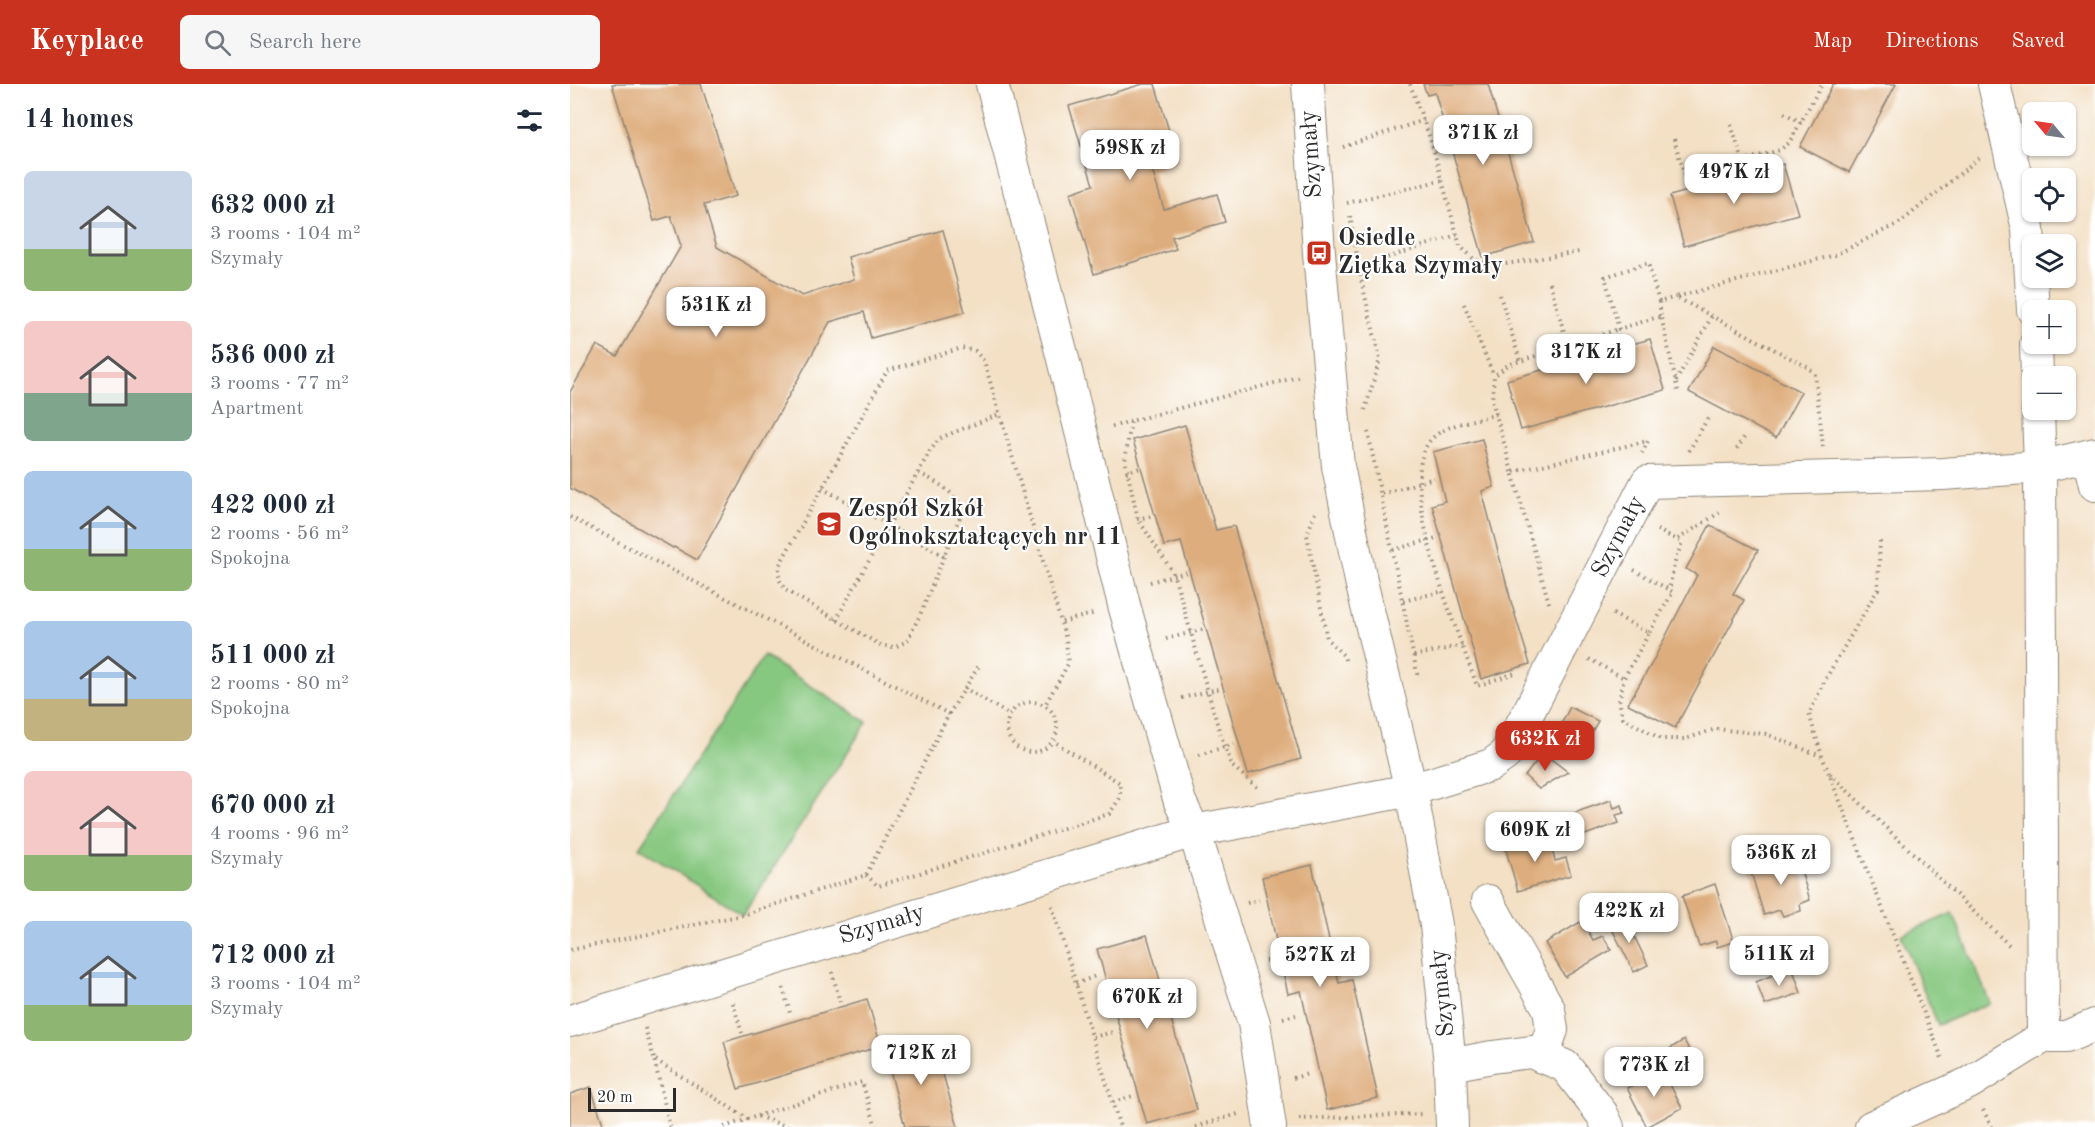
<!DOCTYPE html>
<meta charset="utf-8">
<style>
body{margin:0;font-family:"Old Standard TT",serif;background:#f6f6f7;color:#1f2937;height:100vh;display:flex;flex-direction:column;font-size:22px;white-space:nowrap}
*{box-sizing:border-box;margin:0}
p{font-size:20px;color:#747a83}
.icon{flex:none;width:33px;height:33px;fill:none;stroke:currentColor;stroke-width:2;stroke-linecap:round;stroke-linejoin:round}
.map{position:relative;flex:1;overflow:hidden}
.sheet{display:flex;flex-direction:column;background:#fff;width:570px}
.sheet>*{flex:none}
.needle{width:39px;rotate:299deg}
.tools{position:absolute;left:1452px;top:18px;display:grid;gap:12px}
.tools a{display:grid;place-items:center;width:54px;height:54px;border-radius:9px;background:#fff;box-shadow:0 2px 4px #0004;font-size:30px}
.scale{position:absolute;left:18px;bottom:15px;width:88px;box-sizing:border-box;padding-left:6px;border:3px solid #2b2b2b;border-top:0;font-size:16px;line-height:21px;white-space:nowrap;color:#2b2b2b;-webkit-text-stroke:4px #fff;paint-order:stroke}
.price{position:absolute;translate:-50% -51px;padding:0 14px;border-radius:12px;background:#fff;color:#222;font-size:20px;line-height:39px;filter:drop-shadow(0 2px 3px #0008)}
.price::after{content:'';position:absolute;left:50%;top:36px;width:18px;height:14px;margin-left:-9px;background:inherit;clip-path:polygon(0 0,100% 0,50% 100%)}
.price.active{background:#c8321e;color:#fff}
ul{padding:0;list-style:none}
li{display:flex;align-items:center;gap:18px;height:150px;padding:0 24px}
li span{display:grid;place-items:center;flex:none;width:168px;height:120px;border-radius:9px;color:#555}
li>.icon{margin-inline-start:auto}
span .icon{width:72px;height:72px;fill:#fffc;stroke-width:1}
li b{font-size:26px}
h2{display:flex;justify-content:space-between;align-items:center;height:72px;padding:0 24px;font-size:26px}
header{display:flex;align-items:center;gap:36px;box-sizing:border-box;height:84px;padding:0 30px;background:#c8321e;color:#fff}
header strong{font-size:28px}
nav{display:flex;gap:33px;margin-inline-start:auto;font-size:21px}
.search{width:420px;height:54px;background:#f6f6f7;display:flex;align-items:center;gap:15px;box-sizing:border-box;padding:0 21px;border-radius:9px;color:#747a83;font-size:22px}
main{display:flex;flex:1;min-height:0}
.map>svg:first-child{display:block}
</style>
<header>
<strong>Keyplace</strong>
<div class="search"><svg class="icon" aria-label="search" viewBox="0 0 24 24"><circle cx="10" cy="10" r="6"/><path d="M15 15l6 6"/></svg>Search here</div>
<nav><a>Map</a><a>Directions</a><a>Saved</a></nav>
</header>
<main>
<section class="sheet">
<h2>14 homes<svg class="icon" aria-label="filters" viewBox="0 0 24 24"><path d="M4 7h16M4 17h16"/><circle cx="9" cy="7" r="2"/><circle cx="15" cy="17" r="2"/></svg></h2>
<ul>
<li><span style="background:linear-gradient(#c9d6e8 65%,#8fb573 0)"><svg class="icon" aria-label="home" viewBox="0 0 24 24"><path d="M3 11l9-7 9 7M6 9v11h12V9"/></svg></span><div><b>632 000 zł</b><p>3 rooms · 104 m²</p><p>Szymały</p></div></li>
<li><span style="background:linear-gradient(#f6c9c9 60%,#7fa58c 0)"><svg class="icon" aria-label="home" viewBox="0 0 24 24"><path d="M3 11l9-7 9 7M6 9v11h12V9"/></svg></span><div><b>536 000 zł</b><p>3 rooms · 77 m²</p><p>Apartment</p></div></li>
<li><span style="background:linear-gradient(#a9c7e8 65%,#8fb573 0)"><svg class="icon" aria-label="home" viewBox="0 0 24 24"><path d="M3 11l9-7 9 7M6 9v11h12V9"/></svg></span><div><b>422 000 zł</b><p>2 rooms · 56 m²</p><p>Spokojna</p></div></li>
<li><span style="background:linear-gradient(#a9c7e8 65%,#c2b280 0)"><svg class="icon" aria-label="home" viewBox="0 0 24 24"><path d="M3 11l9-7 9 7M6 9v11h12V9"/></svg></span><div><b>511 000 zł</b><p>2 rooms · 80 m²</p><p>Spokojna</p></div></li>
<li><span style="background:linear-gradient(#f6c9c9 70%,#8fb573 0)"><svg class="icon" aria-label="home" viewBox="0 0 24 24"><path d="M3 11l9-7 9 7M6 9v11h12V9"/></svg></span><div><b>670 000 zł</b><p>4 rooms · 96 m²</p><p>Szymały</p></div></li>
<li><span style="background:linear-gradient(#a9c7e8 70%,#8fb573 0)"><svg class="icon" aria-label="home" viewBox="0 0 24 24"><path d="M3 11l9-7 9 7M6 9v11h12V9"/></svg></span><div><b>712 000 zł</b><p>3 rooms · 104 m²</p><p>Szymały</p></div></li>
</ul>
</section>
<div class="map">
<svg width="1525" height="1043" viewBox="0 0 1525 1043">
<rect width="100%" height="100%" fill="#fff"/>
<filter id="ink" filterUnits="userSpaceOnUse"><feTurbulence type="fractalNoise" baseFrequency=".0167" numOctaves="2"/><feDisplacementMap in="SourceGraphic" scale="12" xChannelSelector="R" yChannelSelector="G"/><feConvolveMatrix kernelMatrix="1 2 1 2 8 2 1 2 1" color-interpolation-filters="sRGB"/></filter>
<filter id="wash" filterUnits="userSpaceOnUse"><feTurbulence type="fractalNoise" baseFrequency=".008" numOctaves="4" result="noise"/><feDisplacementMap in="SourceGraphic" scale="24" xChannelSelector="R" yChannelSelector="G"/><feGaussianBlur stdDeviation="1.35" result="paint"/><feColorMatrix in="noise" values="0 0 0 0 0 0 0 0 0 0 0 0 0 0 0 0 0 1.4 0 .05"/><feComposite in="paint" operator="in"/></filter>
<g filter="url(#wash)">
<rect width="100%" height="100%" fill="#f3e0c5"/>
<g fill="#87c880" stroke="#597a56" stroke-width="1.5">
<path d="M194,572l103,66 -124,193 -104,-67z"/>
<path d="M1383,829l37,90 -52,22 -37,-90z"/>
</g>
<g id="blocks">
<g fill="#dead7d">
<path d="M42,0h89l35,112 -32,9 13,42 85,49 52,-17 -6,-22 95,-27 22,82 -94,26 -7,-26 -34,10 -133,238 -23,-13 -1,1 -103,-60v-96l27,-47 20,11 64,-110 -10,-30 -17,5z"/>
<path d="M573,0h12l23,77 -26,9 12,39 53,-15 8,28 -53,15 4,12 -82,25 -24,-81 23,-8 -24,-79z"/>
<path d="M853,0h65l46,158 -51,15 -48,-164 -8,2z"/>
<path d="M1263,0h63l-47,88 -49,-25z"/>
<path d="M1213,80l15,50 -114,32 -14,-50z"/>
<path d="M1080,255l15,51 -144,40 -14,-50z"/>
<path d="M1144,262l87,46 -25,46 -87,-46z"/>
<path d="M615,341l31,105 18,-4 67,233 -53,15 -67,-232 -17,4 -31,-106z"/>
<path d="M912,355l12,48 -12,4 30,114 18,59 -49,15 -49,-174 13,-4 -12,-49z"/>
<path d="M1140,441l48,25 -25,44 11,6 -69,128 -47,-24 24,-41 45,-88 -11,-6z"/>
<path d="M1000,623l28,14 -15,26 -27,-13z"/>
<path d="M973,669l25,19 -29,17 -14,-13z"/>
<path d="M1041,716l3,8 8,-3 2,8 -8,2 3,8 -40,14 -8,-23z"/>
<path d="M978,751l7,26 11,-3 5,17 -53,16 -13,-44z"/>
<path d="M1226,771l14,45 -10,4 1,7 -18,5 -3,-6 -16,5 -14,-46z"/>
<path d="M742,781l27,118 13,-3 26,118 -51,12 -26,-119 -13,3 -26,-117z"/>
<path d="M1145,800l19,58 -17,5 -1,-6 -17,5 -17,-50z"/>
<path d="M1055,833l23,48 -14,7 -24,-47z"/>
<path d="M1012,837l11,19 10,-4 8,14 -46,27 -20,-34z"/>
<path d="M577,851l50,175 -50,14 -50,-175z"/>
<path d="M1222,883l9,26 -36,12 -9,-23z"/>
<path d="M297,915l14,47 -143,43 -14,-47z"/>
<path d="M363,955l25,88h-53l-20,-75z"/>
<path d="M1114,956l14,27 -16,7 -13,-25z"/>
<path d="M1092,985l20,39 -35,19 -20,-39z"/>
<path d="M21,1003l13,40h-34v-33z"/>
</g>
</g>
</g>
<g filter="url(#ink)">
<use href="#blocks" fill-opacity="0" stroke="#8f8678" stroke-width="1.5"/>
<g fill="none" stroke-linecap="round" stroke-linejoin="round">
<g stroke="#8f8678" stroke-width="34">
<g id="minor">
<path d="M422,0l69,267 63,254 56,197 14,29 60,192 16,104"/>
<path d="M738,0l11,169 19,213 23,115 50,209 25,135 14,140 2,62"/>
<path d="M1424,0l34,145 5,81"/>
<path d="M1466,260l1,32"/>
<path d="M1468,326l2,57 3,570h23l29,-12"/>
<path d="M1518,372l7,29"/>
<path d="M918,817l61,108 3,21 -10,27"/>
<path d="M0,937l624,-190 217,-41 80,-25 14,-10 24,-44 118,-229 296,-8 97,-7 55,-13"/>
<path d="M880,981l42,-8 39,-5 34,14 37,48 6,13"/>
<path d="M1301,1043l98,-44 74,-46"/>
</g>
</g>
<g stroke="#8f8678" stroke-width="4" stroke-dasharray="1.5 4.5" stroke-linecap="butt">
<path d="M840,0l22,60 28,102 14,13 19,7 86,-14"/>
<path d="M1214,29l17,9"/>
<path d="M1161,41l15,45"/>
<path d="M1104,55l14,49"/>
<path d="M773,63l81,-27"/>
<path d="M1115,93l95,-27 9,-7 33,-59"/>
<path d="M777,119l96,-23"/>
<path d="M780,132l11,63 19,80 -15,51"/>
<path d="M789,183l98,-32"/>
<path d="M980,199l18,63"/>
<path d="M930,211l20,66"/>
<path d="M1106,213l-17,5 -11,-39 -43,14 14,52 42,-13 17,75"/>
<path d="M1089,218l2,14"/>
<path d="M894,220l30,72"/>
<path d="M1106,297l36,-65"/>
<path d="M926,330c-22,7 -57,10 -69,31 -29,48 32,189 50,241l38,-13"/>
<path d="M542,343l19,-6"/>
<path d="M798,348l50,246"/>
<path d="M1253,363l-8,-72 -6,-7 -133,-71 159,-42 66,-33 78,-64"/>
<path d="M1167,365l8,-13"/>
<path d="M1119,367l20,-35"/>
<path d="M556,388l14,-4"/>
<path d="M942,388l-20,-72 2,-24 14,-11 111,-36"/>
<path d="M349,389c17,9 38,19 43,39l-42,103 -13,26 -12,6 -13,-1 -97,-56 -6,-11v-13l108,-195 75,-23 13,3 9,10 82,278 2,25 -23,41"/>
<path d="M252,404l122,68"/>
<path d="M812,410l52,-16"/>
<path d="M745,429l-8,22 20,104 17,17 2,7"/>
<path d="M0,433l379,197 -83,161 -123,40 -173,35"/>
<path d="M567,435l15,-3"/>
<path d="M1087,446l25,12 -8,23 -5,25"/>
<path d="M1108,455l44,-28"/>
<path d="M1310,457l-2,48 -53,91 -16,34 13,42 121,305"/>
<path d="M823,466l43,-12"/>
<path d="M1064,486l39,22 -24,41"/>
<path d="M580,498l37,-10"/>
<path d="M833,517l41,-10"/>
<path d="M979,519l-37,-131 136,-31 -6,12"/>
<path d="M1043,530l36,19 -25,45 -5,23 4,17 38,21h24l31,-10 50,5 55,22"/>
<path d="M266,536l94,-169 10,-13 60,-24"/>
<path d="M492,538l34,-9"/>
<path d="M596,555l39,-10"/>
<path d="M844,572l49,-11"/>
<path d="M1019,575l35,19"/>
<path d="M394,604l46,27"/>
<path d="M612,614l39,-10"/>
<circle cx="462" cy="643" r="25"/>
<path d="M379,630l31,-50"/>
<path d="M629,671l35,-11"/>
<path d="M1260,690l181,173"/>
<path d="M687,703l-25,-21 -13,-36 -41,-142 -6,-17 -34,-52 -13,-58 6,-40 170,-45"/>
<path d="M296,791l12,11 231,-72 11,-16v-15l-67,-42"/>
<path d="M677,819l12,-3"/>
<path d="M482,822l68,221"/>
<path d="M696,877l9,-1"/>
<path d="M262,888l8,30"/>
<path d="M506,900l22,-9"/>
<path d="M213,904l8,29"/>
<path d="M163,919l9,30"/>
<path d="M713,934l13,-3"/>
<path d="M75,944l9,31"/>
<path d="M523,953l20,-5"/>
<path d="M723,994l15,-4"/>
<path d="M543,1018l20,-6"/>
<path d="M1413,1026l9,17"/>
<path d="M187,1032l105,-34 14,45"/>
<path d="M729,1035l124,-5"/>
<path d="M100,1043l-16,-68 94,60"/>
<path d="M154,1043l33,-11 31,11"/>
<path d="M626,1043l42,-13"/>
</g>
<use href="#minor" stroke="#fff" stroke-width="32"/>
</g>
</g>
<defs>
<g id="bus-square" transform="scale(1.35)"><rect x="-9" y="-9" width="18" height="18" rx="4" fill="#c8321e" stroke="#fff"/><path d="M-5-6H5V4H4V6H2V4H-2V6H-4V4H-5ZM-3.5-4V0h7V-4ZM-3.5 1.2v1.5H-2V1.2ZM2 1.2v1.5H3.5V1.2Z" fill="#fff"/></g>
<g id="school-square" transform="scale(1.35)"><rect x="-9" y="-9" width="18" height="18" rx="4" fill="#c8321e" stroke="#fff"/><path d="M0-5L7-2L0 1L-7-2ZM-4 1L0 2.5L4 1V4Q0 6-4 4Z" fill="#fff"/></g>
</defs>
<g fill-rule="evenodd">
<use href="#bus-square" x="749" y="169"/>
<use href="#school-square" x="259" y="440"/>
</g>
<g text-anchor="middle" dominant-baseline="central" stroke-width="4.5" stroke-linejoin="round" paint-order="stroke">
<g font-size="24" fill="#2b2b2b" stroke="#fff">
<text transform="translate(742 70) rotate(-94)">Szymały</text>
<text transform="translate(1049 453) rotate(-63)">Szymały</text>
<text transform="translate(312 841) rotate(-17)">Szymały</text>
<text transform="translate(873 909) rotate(-96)">Szymały</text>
</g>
<g font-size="24" font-weight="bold" fill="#2b2b2b" stroke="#fff" text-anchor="start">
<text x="768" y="155">Osiedle<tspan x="768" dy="28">Ziętka Szymały</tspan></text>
<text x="278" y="426">Zespół Szkół<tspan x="278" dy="28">Ogólnokształcących nr 11</tspan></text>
</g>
</g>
</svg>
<div class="tools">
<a><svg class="needle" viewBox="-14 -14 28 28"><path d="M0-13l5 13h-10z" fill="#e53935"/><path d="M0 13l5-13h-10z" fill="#747a83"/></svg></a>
<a><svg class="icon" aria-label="locate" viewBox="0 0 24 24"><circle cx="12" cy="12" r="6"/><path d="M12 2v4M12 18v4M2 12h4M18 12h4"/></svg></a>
<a><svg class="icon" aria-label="layers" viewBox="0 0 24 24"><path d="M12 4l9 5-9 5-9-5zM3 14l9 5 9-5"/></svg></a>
<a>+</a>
<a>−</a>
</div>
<div class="scale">20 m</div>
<b class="price" style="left:913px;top:82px">371K zł</b>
<b class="price" style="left:560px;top:97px">598K zł</b>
<b class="price" style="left:1164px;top:121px">497K zł</b>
<b class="price" style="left:146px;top:254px">531K zł</b>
<b class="price" style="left:1016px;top:301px">317K zł</b>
<b class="price active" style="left:975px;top:688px">632K zł</b>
<b class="price" style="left:965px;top:779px">609K zł</b>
<b class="price" style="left:1211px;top:802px">536K zł</b>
<b class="price" style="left:1059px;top:860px">422K zł</b>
<b class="price" style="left:1209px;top:903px">511K zł</b>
<b class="price" style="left:750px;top:904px">527K zł</b>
<b class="price" style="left:577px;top:946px">670K zł</b>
<b class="price" style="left:351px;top:1002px">712K zł</b>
<b class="price" style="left:1084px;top:1014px">773K zł</b>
</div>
</main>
